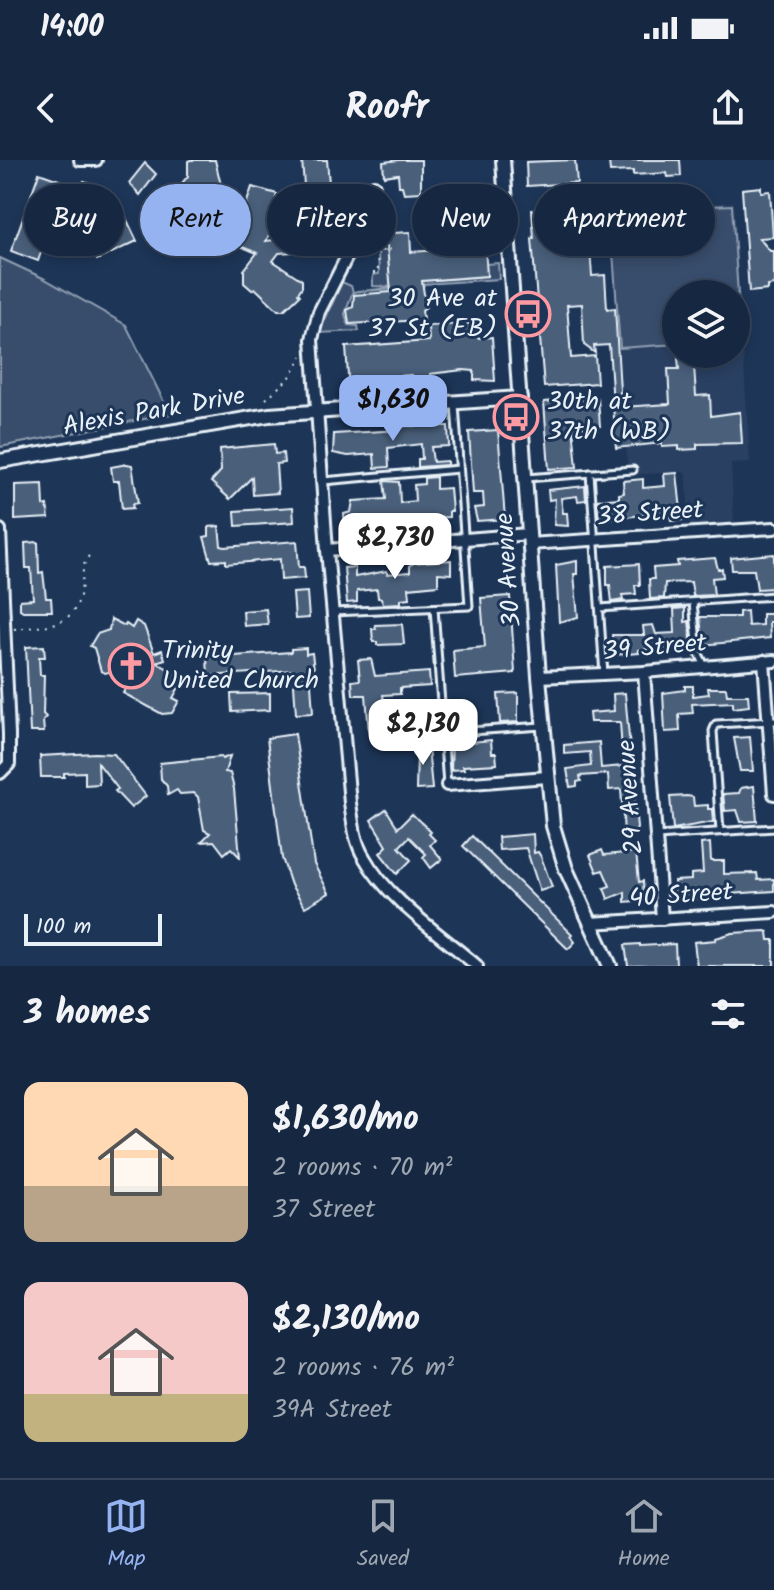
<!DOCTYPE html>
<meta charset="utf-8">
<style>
body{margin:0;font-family:Kalam,sans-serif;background:#1f3048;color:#f1f3f6;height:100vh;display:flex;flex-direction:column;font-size:30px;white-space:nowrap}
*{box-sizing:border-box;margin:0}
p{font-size:26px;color:#9ea6b1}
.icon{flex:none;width:44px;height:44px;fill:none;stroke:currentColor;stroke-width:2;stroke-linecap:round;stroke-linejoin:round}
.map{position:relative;height:806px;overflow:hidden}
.sheet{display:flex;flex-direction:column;background:#162841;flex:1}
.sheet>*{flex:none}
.hud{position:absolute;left:24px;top:24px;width:726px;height:72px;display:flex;gap:16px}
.fabs{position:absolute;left:662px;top:120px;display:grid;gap:16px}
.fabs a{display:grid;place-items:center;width:88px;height:88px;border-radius:50%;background:#162841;box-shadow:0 4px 12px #0003,0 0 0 2px #35445a;font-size:40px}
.scale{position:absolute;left:24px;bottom:20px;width:138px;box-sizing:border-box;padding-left:8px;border:4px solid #e8f1f8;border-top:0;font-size:22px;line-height:28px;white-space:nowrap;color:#e8f1f8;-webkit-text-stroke:6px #1d3557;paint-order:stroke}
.price{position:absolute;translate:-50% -68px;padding:0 18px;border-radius:16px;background:#fff;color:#222;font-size:26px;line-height:52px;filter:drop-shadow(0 2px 4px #0008)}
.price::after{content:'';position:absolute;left:50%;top:48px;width:24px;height:18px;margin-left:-12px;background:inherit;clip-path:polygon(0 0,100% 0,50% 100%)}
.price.on{background:#95b2f1;color:#111}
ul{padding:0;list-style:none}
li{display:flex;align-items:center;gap:24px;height:200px;padding:0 24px}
li span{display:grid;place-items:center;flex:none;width:224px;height:160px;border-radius:16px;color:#555}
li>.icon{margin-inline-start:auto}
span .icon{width:96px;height:96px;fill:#fffc;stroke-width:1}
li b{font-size:34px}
h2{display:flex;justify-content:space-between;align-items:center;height:96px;padding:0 24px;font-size:34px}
.chip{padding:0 28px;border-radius:36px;background:#162841;box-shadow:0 4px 12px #0003,0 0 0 2px #35445a;font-size:28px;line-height:72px}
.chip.on{background:#95b2f1;color:#111}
.status{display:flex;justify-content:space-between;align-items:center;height:56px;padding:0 40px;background:#162841;direction:ltr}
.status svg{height:22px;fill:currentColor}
header{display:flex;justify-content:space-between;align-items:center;height:104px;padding:0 24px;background:#162841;font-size:36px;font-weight:700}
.menu{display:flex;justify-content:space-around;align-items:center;height:112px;border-top:2px solid #35445a;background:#162841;font-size:22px;color:#9ea6b1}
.menu a{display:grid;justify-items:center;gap:4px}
.menu .on{color:#95b2f1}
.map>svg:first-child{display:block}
</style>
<div class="status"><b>14:00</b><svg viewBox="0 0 49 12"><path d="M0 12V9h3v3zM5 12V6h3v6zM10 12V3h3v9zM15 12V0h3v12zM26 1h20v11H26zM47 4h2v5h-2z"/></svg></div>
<header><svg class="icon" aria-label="back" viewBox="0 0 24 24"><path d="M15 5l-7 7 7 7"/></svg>Roofr<svg class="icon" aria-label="share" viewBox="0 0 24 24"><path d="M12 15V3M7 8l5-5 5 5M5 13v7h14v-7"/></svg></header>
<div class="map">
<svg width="774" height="806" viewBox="0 0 774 806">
<rect width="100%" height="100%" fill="#1d3557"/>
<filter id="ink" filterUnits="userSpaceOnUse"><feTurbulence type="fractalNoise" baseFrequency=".0125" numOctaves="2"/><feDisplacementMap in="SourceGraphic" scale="16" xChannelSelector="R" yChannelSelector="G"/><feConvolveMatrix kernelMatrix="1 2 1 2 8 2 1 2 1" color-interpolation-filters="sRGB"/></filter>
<g filter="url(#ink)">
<path fill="#2a4162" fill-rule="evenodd" d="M734,42l16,261 -19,1 3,60 -44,4 -4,-53 -3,-3 -55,3 -19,-265zM676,134h60v60h-60z"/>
<g fill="#374d6c" stroke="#909fb2" stroke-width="2">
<path d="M732,45l9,135h-5v-46h-60v50l-56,4 -10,-137z"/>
<path d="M378,91h10l2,32 97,-7 -1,-12 12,-1 1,16 -75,5 -1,4 -66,3 -5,3 -7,20 3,11 10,1 1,5 -40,2 23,-51 9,4 2,6 45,-5 -25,-1v-11l6,-1z"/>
<path d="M0,98l43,20 83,47 44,89 -170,33z"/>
</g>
<g fill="#495e7a" stroke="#e8f1f8" stroke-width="2">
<path d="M190,0h25l6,25 -35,38 -27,1 -1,-12 -4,-2 4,-4 -1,-6 3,-1 -1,-5 14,-1 5,-5 10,-12v-15z"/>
<path d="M302,0h25l2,23 10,-1 2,28h-5l2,24 -6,1 1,6 -5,7 -10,1 -10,-13z"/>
<path d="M399,0h22v32l-17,1 -2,-7h-3l-1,-12 -14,2 -1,-14z"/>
<path d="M575,0l2,23 -50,3 -1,-24z"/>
<path d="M609,0h71l1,16 -13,1 -1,-4 -34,2v-4l-23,1z"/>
<path d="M145,3l11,11 -16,21 -11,-12z"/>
<path d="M39,13l26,9 -27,79 -27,-10z"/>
<path d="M84,21l20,7 -2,5 15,6 20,42 -40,19 -7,-14 14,-10 -6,-14 -26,-9z"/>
<path d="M252,27l25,7 -1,4 6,2 2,6 -18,35 24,-3 2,14 -13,1 -6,8 29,19v7l-4,6 2,2 -16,15h-6l-23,-22 -3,2 -8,-7v-13l13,-17 -17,-7 -7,-12 4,-12 3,1z"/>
<path d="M761,27v5l9,-1 3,46 -14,1 11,13h4v34l-6,1v4l-19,2 -7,-103z"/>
<path d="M577,47l2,29 10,-1 3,41 13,-1 2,34 8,-1 6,99 49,-3 -2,-35h11l-1,-11 23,-4v10l-7,1 2,31 14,-1 1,21 29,-4 2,31 -45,1v5l-18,1v-4l-17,1v-4l-46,5 -7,-103 -15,1 1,7 -11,-8 -2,-41 -15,1 4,53 24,-2 2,27 -53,4 -12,-148h2l-2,-29z"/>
<path d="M390,70l3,3 17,-1 1,20 74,-5 2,29 -65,5 4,26 -4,3 1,10 -74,4 -2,-14 6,-3 1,-12 37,-3 -4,-46 -9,1 -1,-15z"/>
<path d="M477,163l1,15 14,-1 3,44 -21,-1v-9l-11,-1 -33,4v3l-17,1 -1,-3 -43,3v10l-20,3 -3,-44 83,-6 -1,-15z"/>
<path d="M598,238l2,28 -27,1 4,40 -28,2 -5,-67z"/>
<path d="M406,266h42l1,20 -18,1 2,15 14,-1v4l-29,2v-8h4l-1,-15 -33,4 1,19 -14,1 -1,-14 -26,2 -15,-3 1,-19 65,-4v-3z"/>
<path d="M498,270l7,89 -28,2 -3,-13 10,-1 -1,-14h-10l-4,-61z"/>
<path d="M274,284l1,10 8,-1 1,10 -8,1 2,29 -25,2 -1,-18 -22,22 -19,-17 10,-11 -1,-22z"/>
<path d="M127,304l5,1 6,38 -6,1 1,4 -11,1 -3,-28h-6l-2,-14z"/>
<path d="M677,313l5,47 -11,1 -1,-9 -71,8 -2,-20 22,-2v-4l5,-1 -1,-12 20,-2v9l22,-2 -1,-12z"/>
<path d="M436,317v12l14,-1 2,23h-3v6l-65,3 -39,6 -1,-12 7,-2 2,-11 33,-2 -2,-18 15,1 1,21 15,-2 -1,-16 10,-1v-6z"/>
<path d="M43,324l1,22 3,-1 2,13 -34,2v-35z"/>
<path d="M585,326l1,14 -8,1 -1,-5 -16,2 2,15h4l1,13 -14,-1 1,-26 -6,1 -1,-10z"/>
<path d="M293,347l1,15 -58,4 -1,-15z"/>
<path d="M219,366l2,20 4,1 72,-6 2,26h5l1,11 -24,2 -1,-21 -54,5v-4l-15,1 -7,-24 5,-1v-9z"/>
<path d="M38,382l1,31 4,-1 3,26h5l1,13h-29l-3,-2v-9l13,-1 -2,-31h-5l-1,-25z"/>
<path d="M774,394v34l-17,1 -3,-19h-22l-1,-12z"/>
<path d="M715,398l3,11h4l1,8 -11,1 2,17 -21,1 -2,-14 -26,1 -1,15 -14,1 -1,-20h5l-1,-11 25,-2 -1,-5z"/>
<path d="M451,400v14l-13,-1v12l-29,3 1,10 -9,1v4l-18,1 -2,-6h-3l-1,-9 -20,2v11l-10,1 -3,-35 11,-1v10l32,-6v3l23,-2v-7l4,-2z"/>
<path d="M577,401v13h-3l4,43 -19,5 -3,-57z"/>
<path d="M639,404l1,21h-5l1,9 -14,1 1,5 -11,2 -2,-17h-3v-19z"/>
<path d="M307,432l2,26 -14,1 -2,-26z"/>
<path d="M510,436l5,77 -60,5 -2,-28 32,-3 -4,-49z"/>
<path d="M685,448v14l4,-1 3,27 -22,4 -8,-1v-3l-24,2 1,3 -26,2 -1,-20h32l-1,-9 10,-1 3,9 19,-1 -1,-24z"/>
<path d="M266,449l2,15 -24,2 -1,-15z"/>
<path d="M747,451l1,15 14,-1v-11h11l1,8h-5l1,16 -67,7 -3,-28h39v-5z"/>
<path d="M111,459l14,7 1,-2 6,4 4,-7 8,5 10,27 8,-3 3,9 -9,3 28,16 -11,20 6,3 -7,12 -10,1 -39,-21 10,-19 -10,-6 -18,5 -4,-2 -7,-23 -4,-2 7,-12 12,-4z"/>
<path d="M402,464l2,20 -27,1v-3h-4l-1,-13h4l-1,-4z"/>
<path d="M44,486l1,11h-6l1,18h4l-1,39 3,3 -3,4 1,11h-14l-4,-85z"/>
<path d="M306,488v6l6,-1 2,16h-4l3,44 -17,1 -3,-44 -85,6 -1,-18 84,-6v-3z"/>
<path d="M371,499l4,17 54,-4 1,14 -30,2v6l-17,1 6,37 -20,1 -3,-38h-13l-1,-14 8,-1 -2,-20z"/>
<path d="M685,526h8v10l16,-2 -1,-6h18l1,7h21l1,11 -16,2v-6l-41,2 1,9 -14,1 1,17 -15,1 -2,-39 22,-3z"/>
<path d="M270,533v17l-38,2 -1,-18z"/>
<path d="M518,533v29l-18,1 -2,-29z"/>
<path d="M625,533l12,135 -2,5h-11l-3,-44 -12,1 -1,-16 -28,2 1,5 -4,1v4l-7,1 -3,-18 24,-3 -1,-14 -26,2v-9l35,-3 2,26 22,-2 -3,-44h-30l-1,-9 25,-2 -1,-17z"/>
<path d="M295,574l19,130 15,29 -24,14 -14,-22 -9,-27 -15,-120z"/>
<path d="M750,577l3,34h-13l-6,-33z"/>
<path d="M472,578v4l19,-2 1,13h4l1,11 -34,2 1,3 -13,1 1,-29z"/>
<path d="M420,581v7l8,-1 4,42 -16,1 1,-35h-4v-13z"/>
<path d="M95,593l19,1 32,42 -15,12 -16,-17 3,-2 -20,-26 1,21 -14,1v-13l-21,1v4h-23l-1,-21z"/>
<path d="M230,596l-5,16 5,1 4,16 6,68 -9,-9 -7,6 -10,-13 -13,1 9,-9 -6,-3 -6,-33 -4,-4 -14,1 -3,-4 -9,5 -1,-9 -6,-7 -1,-16 61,-6 1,2z"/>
<path d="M754,626l3,35 -16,1 -4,-12 -12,1 -2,-17 16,-1 2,-5z"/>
<path d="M687,636l6,1 1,9 14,-1v4h4l1,13 -40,7 -3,-32z"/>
<path d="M386,649l12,19 14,-14 19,18 -2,2 6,6 -5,5 12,14 -11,9 -8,-11 3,-3 -17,-17 -10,10 12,13 -14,14 -17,-21 7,-7 -16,-26z"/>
<path d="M533,674l1,19 4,-1 3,5 11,30 -12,4 -14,-43 -27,2 -1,-13z"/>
<path d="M472,676l100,98 -2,2 5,6 -7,7 -105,-103z"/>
<path d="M710,683l1,18h13v13l33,-1 1,7 16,-1v12l-44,3v3l-17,1 -38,1 -1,-18 17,-1v-6l12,-1 -2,-29z"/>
<path d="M602,690l2,5 32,-3 3,30 4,-1 1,19 -19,2v-10l-17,7 -4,-11 6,-2 -7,-16 -6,2 -7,-17z"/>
<path d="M765,771l3,1 1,8h5v26h-77l-3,-24 22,-2v-2l16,-5z"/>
<path d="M640,784v2l35,-2 1,21 -48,1 -3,-21z"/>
</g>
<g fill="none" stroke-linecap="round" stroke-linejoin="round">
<g stroke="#e8f1f8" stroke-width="11">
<g id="service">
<path d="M590,313l14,202"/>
<path d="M526,318l107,-8"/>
<path d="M323,321l136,-12"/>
<path d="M693,442l5,50 7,14"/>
<path d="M434,448l13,177"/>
<path d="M600,448l174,-12"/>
<path d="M333,452l136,-6 -14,-202"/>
<path d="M443,573l99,-7"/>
<path d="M720,671l-7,-100 3,-7 58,-3"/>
<path d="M657,676l117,-8"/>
</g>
</g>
<g stroke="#e8f1f8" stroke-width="16">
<g id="minor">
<path d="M80,0h16"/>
<path d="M374,26l1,15 -56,111 -7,27 15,211 23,253c3,18 4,38 14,54 23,42 76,77 113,109"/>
<path d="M0,370l9,204v30l-9,9"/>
<path d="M529,384l245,-16"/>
<path d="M327,390l202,-16"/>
<path d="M764,501l10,133"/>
<path d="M644,512l18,247"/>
<path d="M539,517l105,-5 130,-11"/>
<path d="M447,625l100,-8"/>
<path d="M590,763l184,-11"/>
</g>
</g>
<g stroke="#e8f1f8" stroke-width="18">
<g id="tertiary">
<path d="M503,0l36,517 14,149 13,43 44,97"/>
<path d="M0,301l269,-46 251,-17"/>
</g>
</g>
<g stroke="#e8f1f8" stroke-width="2" stroke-dasharray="2 6" stroke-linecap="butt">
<path d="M343,49l21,-13"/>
<path d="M373,113h5l-1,-23 20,-1"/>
<path d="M266,239l24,-22 12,-21"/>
<path d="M14,469c37,-4 64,-1 68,-46 1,-11 0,-21 9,-29"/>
</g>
<use href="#service" stroke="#1d3557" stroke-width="5"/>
<use href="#minor" stroke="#1d3557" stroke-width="10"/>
<use href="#tertiary" stroke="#1d3557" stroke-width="12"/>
</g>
</g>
<defs>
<g id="bus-ring" transform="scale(2.3)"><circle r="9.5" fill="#1d3557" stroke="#ff9aa2" stroke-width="1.5"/><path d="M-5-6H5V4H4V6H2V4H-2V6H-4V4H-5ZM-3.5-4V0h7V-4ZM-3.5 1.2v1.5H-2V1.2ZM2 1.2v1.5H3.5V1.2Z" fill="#ff9aa2"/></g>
<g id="church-ring" transform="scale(2.3)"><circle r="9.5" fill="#1d3557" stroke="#ff9aa2" stroke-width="1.5"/><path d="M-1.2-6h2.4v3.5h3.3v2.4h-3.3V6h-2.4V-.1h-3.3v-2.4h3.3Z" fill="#ff9aa2"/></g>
</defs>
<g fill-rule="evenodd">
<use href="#bus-ring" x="528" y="154"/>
<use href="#bus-ring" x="516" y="257"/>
<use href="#church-ring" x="131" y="506"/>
</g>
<g text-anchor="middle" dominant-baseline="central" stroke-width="6" stroke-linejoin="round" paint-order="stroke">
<g font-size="26" fill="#e8f1f8" stroke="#1d3557" text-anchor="start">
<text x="497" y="139" text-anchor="end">30 Ave at<tspan x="497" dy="30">37 St (EB)</tspan></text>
<text x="547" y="242">30th at<tspan x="547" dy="30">37th (WB)</tspan></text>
<text x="162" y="491">Trinity<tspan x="162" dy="30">United Church</tspan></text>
</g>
<g font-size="26" fill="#e8f1f8" stroke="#1d3557">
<text transform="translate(154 252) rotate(-10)">Alexis Park Drive</text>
<text transform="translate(650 354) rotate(-4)">38 Street</text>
<text transform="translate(509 410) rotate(-94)">30 Avenue</text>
<text transform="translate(655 488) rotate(-5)">39 Street</text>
<text transform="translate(631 637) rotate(-94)">29 Avenue</text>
<text transform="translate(681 736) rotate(-4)">40 Street</text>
</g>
</g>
</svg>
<div class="fabs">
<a><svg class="icon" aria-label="layers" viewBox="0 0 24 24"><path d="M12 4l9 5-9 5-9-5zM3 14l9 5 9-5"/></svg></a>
</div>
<div class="scale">100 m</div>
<b class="price on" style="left:393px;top:283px">$1,630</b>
<b class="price" style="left:395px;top:421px">$2,730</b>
<b class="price" style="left:423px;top:607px">$2,130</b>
<div class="hud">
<a class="chip">Buy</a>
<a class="chip on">Rent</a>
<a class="chip">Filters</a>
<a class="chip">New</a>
<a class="chip">Apartment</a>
</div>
</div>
<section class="sheet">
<h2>3 homes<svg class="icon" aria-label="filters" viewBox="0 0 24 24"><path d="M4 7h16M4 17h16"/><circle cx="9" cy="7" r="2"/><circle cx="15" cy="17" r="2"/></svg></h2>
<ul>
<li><span style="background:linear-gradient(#ffd9b3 65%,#b9a48a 0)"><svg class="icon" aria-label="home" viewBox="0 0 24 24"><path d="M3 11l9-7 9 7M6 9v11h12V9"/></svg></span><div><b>$1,630/mo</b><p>2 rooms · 70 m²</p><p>37 Street</p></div></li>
<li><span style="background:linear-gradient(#f6c9c9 70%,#c2b280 0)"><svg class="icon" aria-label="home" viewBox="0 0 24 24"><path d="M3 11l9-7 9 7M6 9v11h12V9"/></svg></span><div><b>$2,130/mo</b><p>2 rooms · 76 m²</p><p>39A Street</p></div></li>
</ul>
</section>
<nav class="menu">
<a class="on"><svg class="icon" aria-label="map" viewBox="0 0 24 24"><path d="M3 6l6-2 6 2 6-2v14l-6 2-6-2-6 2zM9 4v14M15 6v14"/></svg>Map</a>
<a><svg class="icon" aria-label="saved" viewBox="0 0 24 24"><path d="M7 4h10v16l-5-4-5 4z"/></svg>Saved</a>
<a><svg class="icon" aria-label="home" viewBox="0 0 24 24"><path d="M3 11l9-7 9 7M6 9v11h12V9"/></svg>Home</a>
</nav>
